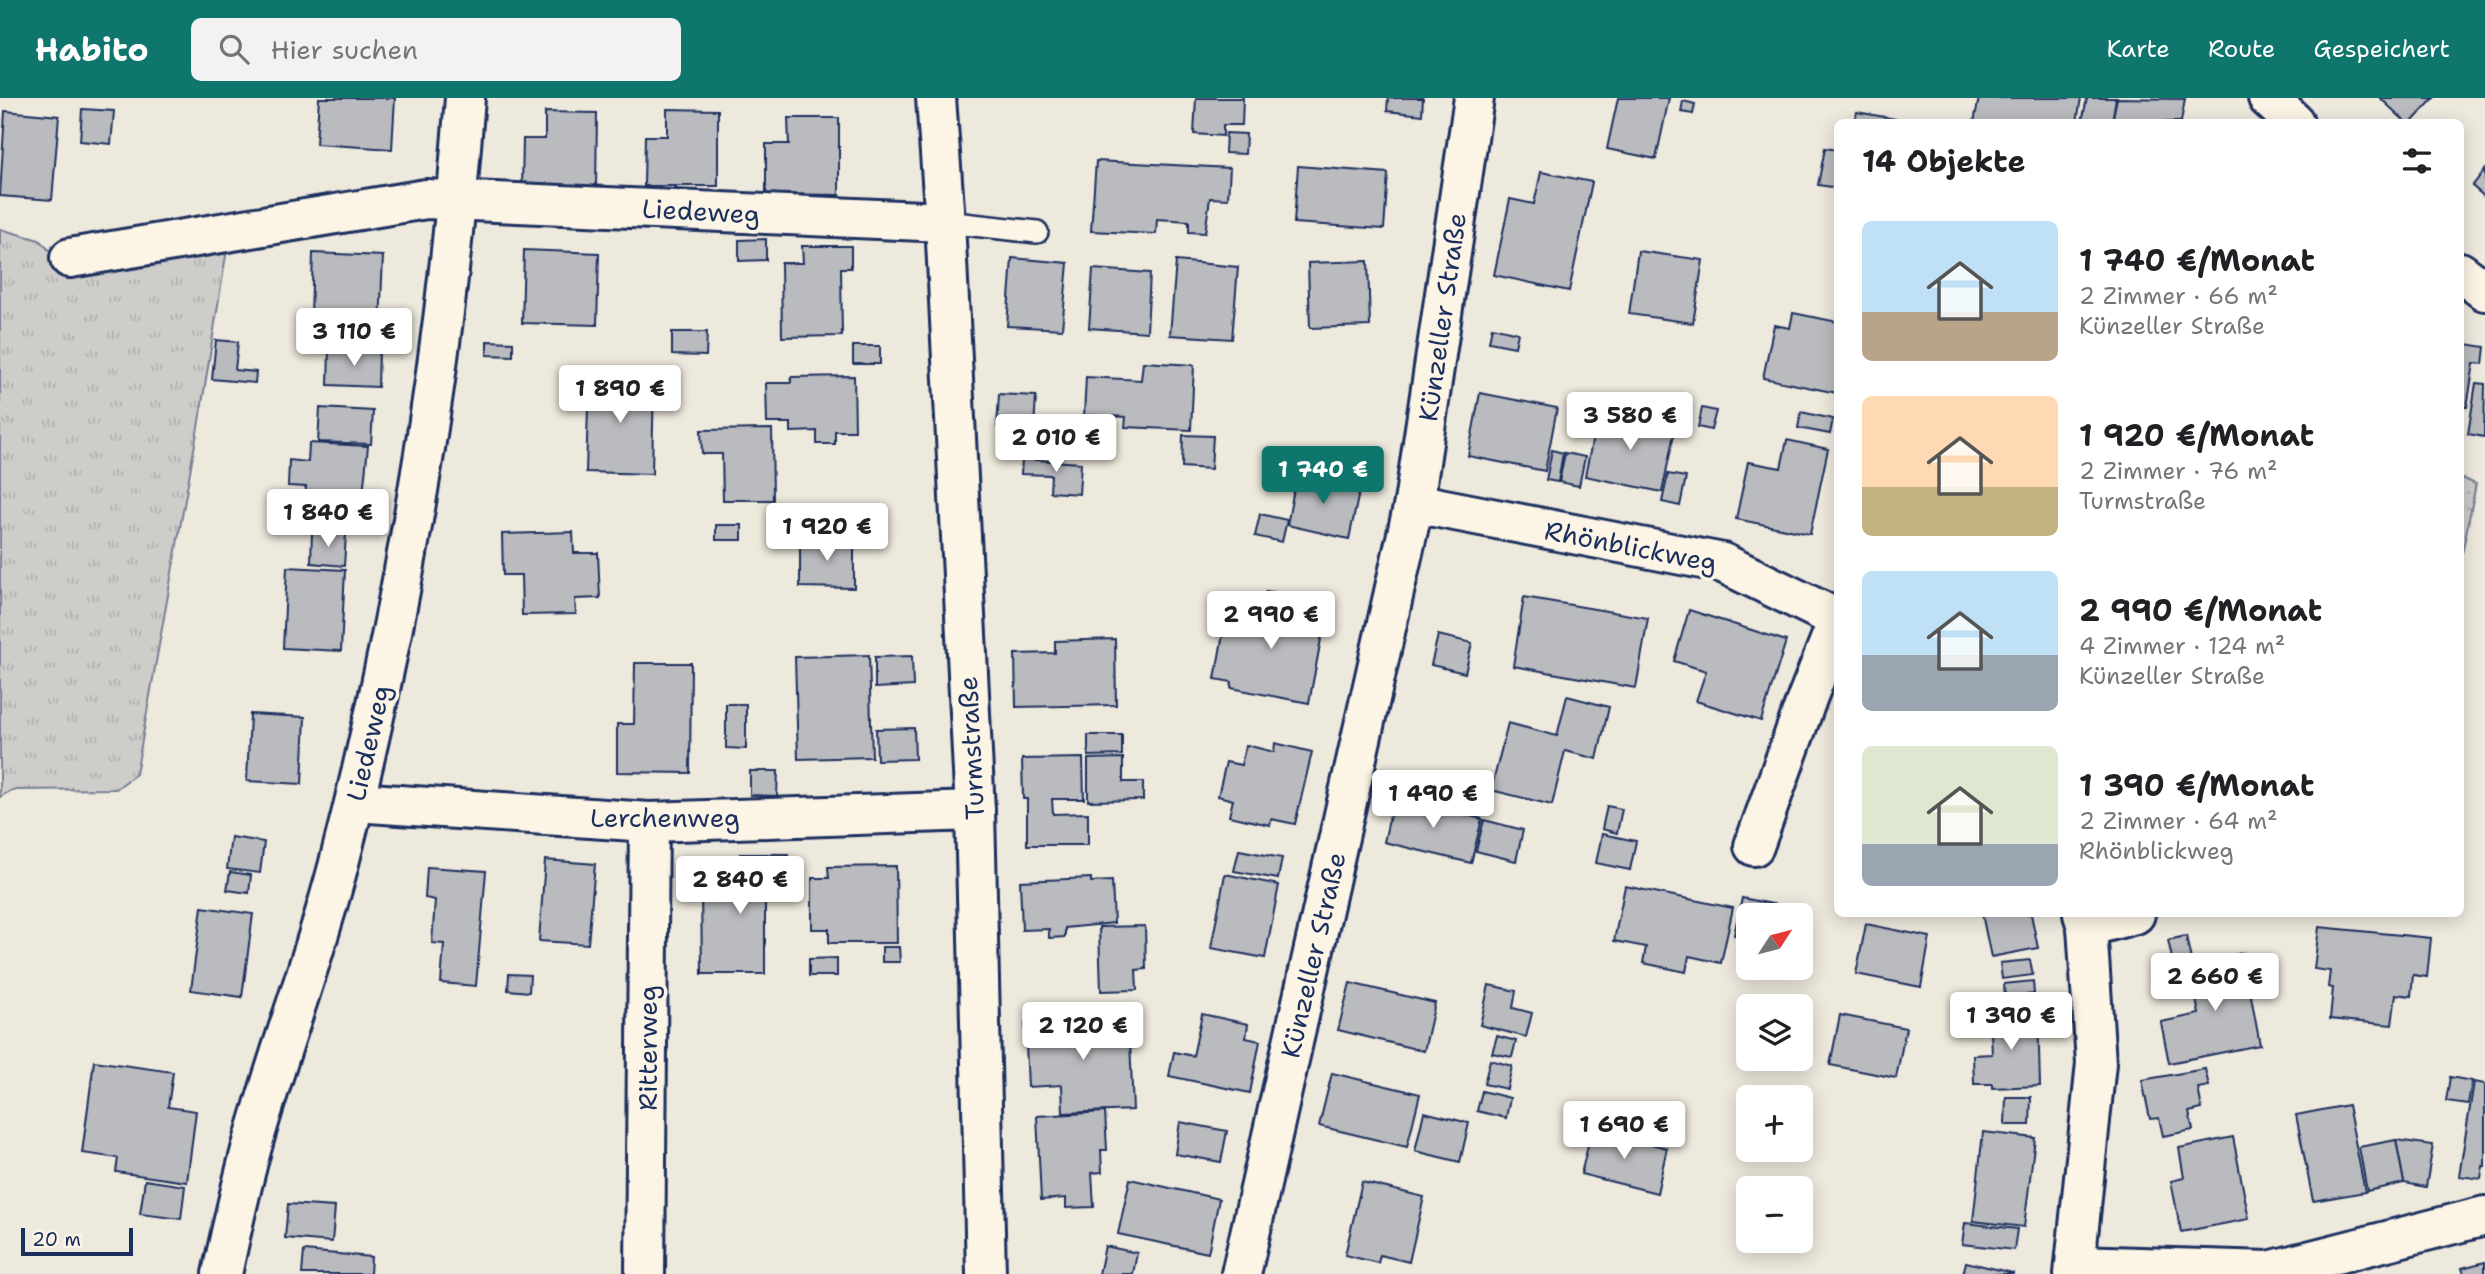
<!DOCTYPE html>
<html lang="de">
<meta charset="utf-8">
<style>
body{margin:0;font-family:"Shantell Sans",sans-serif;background:#f2f2f2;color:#202124;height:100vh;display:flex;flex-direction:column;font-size:26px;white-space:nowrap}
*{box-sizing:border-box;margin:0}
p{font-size:23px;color:#757577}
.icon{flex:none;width:38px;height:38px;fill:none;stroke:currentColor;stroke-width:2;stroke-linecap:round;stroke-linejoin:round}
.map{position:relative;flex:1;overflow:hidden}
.sheet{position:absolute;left:1834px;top:21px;width:630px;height:798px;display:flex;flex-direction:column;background:#fff;border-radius:10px;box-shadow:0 4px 18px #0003}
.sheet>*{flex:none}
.needle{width:46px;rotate:54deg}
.fabs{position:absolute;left:1736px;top:805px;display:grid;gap:14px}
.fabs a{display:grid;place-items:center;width:77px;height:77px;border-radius:10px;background:#fff;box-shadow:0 4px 18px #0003;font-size:35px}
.scale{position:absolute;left:21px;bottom:18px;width:112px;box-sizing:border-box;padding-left:7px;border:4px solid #1b2f5e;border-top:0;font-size:19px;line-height:24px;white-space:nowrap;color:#1b2f5e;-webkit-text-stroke:5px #fcf5e5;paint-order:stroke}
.price{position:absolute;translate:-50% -60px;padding:0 16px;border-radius:7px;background:#fff;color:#222;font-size:23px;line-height:46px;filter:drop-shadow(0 2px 4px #0008)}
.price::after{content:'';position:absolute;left:50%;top:42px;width:21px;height:16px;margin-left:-10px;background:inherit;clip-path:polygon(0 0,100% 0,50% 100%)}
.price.on{background:#0f766e;color:#fff}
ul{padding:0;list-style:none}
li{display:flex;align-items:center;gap:21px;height:175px;padding:0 28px}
li span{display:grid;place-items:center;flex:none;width:196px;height:140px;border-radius:10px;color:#555}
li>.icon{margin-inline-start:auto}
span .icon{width:84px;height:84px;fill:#fffc;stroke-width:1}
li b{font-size:30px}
h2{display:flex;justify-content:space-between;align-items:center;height:84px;padding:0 28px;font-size:30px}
header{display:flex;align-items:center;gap:42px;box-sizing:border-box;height:98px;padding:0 35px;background:#0f766e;color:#fff}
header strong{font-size:33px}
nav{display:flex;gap:38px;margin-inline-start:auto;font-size:24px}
.search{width:490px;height:63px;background:#f2f2f2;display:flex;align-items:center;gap:18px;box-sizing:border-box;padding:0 24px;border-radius:10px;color:#757577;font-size:26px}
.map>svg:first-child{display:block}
</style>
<header>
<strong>Habito</strong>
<div class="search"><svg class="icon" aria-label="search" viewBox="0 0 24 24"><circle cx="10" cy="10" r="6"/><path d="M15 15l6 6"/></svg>Hier suchen</div>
<nav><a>Karte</a><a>Route</a><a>Gespeichert</a></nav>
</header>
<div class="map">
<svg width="2485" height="1176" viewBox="0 0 2485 1176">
<defs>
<pattern id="grass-tufts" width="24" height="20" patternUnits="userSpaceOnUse" patternTransform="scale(1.75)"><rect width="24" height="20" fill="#cfcdca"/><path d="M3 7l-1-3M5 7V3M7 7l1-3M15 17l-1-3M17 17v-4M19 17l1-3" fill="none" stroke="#b1b0b0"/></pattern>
<pattern id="park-dots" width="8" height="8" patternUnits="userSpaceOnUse" patternTransform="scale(1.75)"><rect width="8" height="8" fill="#cfcdca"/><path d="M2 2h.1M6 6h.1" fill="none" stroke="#b1b0b0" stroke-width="1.8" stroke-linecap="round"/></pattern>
</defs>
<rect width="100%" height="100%" fill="#eee9dd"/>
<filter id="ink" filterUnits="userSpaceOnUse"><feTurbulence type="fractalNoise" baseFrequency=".0143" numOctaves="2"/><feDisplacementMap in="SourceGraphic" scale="14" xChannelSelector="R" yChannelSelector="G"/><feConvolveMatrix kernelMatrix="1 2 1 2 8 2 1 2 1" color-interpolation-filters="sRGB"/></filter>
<g filter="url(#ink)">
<path fill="url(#grass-tufts)" stroke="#757e94" stroke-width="2" d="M0,131l39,11 30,29 159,-26 -27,167 -65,364 -20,15 -104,1 -12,7z"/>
<path fill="url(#park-dots)" stroke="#757e94" stroke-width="2" d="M2461,380l15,6 -15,75z"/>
<g fill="#babbbe" stroke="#1b2f5e" stroke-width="2">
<path d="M319,0h76l-3,51 -76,-5z"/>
<path d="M1196,0h47l-1,27h-19v11l-29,-2z"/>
<path d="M1388,0h35l-1,17 -35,-4z"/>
<path d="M1618,0h51l-13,61 -49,-10z"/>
<path d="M1979,0h102l-4,24h-103z"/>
<path d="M2087,0h29l-4,24h-30z"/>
<path d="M2117,0l68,1 -4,23h-69z"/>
<path d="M2380,0h54l-22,24h-6z"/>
<path d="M1683,3l12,3 -2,10 -12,-2z"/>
<path d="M82,11l32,2 -3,33 -31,-3z"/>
<path d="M667,11l51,1v76h-74l1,-50h22z"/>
<path d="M5,13l54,5 -7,84 -52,-4z"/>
<path d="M545,14l52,1 -1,76h-74l1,-50h22z"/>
<path d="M1857,14l55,10h-58z"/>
<path d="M788,20h51v77l-73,-1v-50h23z"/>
<path d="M1226,35l20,1 -1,20 -20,-1z"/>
<path d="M1825,50l13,2v38l-20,-3z"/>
<path d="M1096,63l134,7 -2,31 -18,-1 -5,35 -16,-1v-11l-32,-2 -1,15 -65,-3z"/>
<path d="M1298,68l90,7 -4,56 -90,-6z"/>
<path d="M2485,72v27l-13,-11z"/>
<path d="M1541,74l51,10 -23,109 -75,-16 16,-76 24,5z"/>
<path d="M766,141v21l-27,1v-21z"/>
<path d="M802,148h49v22h-10l1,68 -60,1 -1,-74h22z"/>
<path d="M524,152l75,3 -2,72 -75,-2z"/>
<path d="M1638,153l65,9 -10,63 -64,-9z"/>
<path d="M313,155l70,3 -4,93 -69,-3z"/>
<path d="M1012,160l56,5 -6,66 -55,-3z"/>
<path d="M1176,163l62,6 -6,72 -62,-4z"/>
<path d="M1368,163l2,65 -60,2 -2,-65z"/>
<path d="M1093,171l57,4 -3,59 -58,-4z"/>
<path d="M1793,215l45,9 -1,71 -74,-15 11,-53 16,3z"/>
<path d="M1492,229l26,6 -3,14 -26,-5z"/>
<path d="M672,234h35l-1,24 -34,-1z"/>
<path d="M216,242l22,2 -3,28 21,2 -1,11 -43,-4z"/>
<path d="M487,243l26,1v14l-26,-1z"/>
<path d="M2460,245l25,4 -2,17 -9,-1 -7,44 -7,-1z"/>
<rect x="853" y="248" width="27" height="18"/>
<path d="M329,251l50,1 -1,37 -50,-2z"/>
<path d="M1143,264l51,3 -3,65 -66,-3 1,-10 -42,-2 2,-38 55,3z"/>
<path d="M589,278l65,1 -2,97 -66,-2z"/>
<path d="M854,278l1,55h-20v13h-18v-13l-26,1v-9h-24l-1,-40h25v-6z"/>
<path d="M2476,285l9,1 -1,53 -16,-3z"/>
<path d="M1480,295l77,15 -12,63 -77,-15z"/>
<path d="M999,296l37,2 -2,33 -37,-2z"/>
<path d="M320,310l53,3 -2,33 -53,-2z"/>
<path d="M1702,310l14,3 -5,19 -13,-3z"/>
<path d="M1801,314l32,7 -3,15 -32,-6z"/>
<path d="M1598,315l77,16 -13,63 -77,-16z"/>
<path d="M772,331l1,71h-50l-1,-46h-20l-1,-24z"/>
<path d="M1183,337l30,1 -2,33 -29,-2z"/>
<path d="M1787,342l41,9 -18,85 -74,-15 12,-57 33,6z"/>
<path d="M309,345l59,3 -7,68 -56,-3 1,-24 -18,-1 1,-26 19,2z"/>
<path d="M1552,352l11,3 -5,29 -12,-2z"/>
<path d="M1565,355l20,4 -6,29 -20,-4z"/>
<path d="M1022,361l59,4 -2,31 -29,-2 1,-17 -30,-1z"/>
<path d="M1297,376l63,14 -11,51 -62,-14z"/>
<path d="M1668,376l18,3 -6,29 -18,-4z"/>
<path d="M1260,416l27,6 -5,22 -27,-6z"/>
<rect x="716" y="427" width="26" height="15"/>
<path d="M312,434l34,2 -2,32 -33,-3z"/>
<path d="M573,434l1,21h24l2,45 -25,1 1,15 -54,1 -1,-40h-18l-1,-41z"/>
<path d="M800,441h54v49l-54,-1z"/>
<path d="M287,469l58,3 -4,81 -58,-3z"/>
<path d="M1266,493l43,7 -6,33 19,3 -13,69 -78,-15 1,-6 -17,-3 11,-62 35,6z"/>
<path d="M1524,499l124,21 -12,70 -123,-22z"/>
<path d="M1689,512l97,31 -25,80 -65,-20 10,-30 -32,-10z"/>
<path d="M1438,537l34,8 -7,30 -34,-8z"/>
<path d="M1115,541l1,66 -100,2 -1,-53 40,-1v-12z"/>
<path d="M869,557l3,102 -74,2 -3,-102z"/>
<path d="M912,558l1,30 -38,2v-31z"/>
<path d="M635,565h56l-1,110 -73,-1v-48h17z"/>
<path d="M1567,598l42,11 -12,52 -32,-8 -13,54 -61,-15 17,-67 49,13z"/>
<path d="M726,606h20v45l-20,-1z"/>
<path d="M250,616l55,3 -3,67 -55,-3z"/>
<path d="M914,630l1,31 -38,1 -1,-31z"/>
<path d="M1088,637h34v20l-34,1z"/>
<path d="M1275,645l37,9 -17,72 -24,-5 -1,6 -41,-9 4,-16 -15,-4 8,-34 15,3 5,-20 28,7z"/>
<path d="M1083,660l1,41h-32l1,15 35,-1v32h-61v-46h-4l-1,-40z"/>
<path d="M1123,660v24h20v18l-55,1v-42z"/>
<path d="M750,673h28l-1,25 -27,-1z"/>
<path d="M1394,699l88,22 -11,44 -87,-21z"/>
<path d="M1607,708l15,3 -5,24 -15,-4z"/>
<path d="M1484,722l39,10 -7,31 -40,-10z"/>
<path d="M1602,736l34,7 -6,29 -34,-7z"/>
<path d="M231,739l33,5 -4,31 -33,-4z"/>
<path d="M1239,752l43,8 -4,21 -44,-8z"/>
<path d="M740,756h48v37h-23v83h-63l-1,-90h39z"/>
<path d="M545,762l50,4 -7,80 -49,-3z"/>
<path d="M896,768l1,77h-68v-14h-17v-51h17l-1,-11z"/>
<path d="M427,769l59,4 -10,115 -35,-3 3,-39 -12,-1 3,-43 -10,-2z"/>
<path d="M230,774l21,3 -2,18 -22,-3z"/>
<path d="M1225,776l54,11 -14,73 -54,-10z"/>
<path d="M1091,780v4l21,-1 2,42 -49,5v9l-16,1v-9l-27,1 -2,-49z"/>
<path d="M1625,788l108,22 -12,55 -32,-7 -3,16 -43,-9 3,-16 -32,-6z"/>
<path d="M1742,800l46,9 -1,8h-39v23l-14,-3z"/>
<path d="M202,809l51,7 -11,83 -51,-7z"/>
<path d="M1982,816h49l7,34 -47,9z"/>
<path d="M1866,826l64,13 -9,50 -65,-13z"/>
<path d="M1145,828l1,43 -10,1 1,20 -36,1 -2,-64z"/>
<path d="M2319,829l112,11 -4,39 -14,-2 -2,21 -15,-2 -4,31 -62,-6 3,-31 -5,-1 2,-16 -16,-2z"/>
<path d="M2186,838l5,24 -18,3 -5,-23z"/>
<path d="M882,849h17l1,15h-18z"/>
<path d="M2243,855l17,92 -91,18 -8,-41 38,-8 -10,-50z"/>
<path d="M837,860v18h-28v-17z"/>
<path d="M2030,862l3,15 -31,4 -2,-16z"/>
<path d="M509,876l21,1 -1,17 -21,-2z"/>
<path d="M2033,883l1,13 -29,4 -1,-14z"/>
<path d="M1350,885l85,20 -11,48 -86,-21z"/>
<path d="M1489,887l27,6 -3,17 19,5 -6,24 -46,-12z"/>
<path d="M2038,913l2,75 -48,2v-4h-18l-1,-29 19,-1 -2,-42z"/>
<path d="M1202,916l46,10 -2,14 14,3 -10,52 -81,-17 5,-24 19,4z"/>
<path d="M1840,917l66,13 -10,50 -66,-13z"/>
<path d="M1129,919l4,93 -70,3 -1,-28 -34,2 -3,-64z"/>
<path d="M1497,938l19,5 -4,16 -20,-4z"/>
<path d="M1766,961h17l-2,9 -17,-3z"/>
<path d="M1490,962l22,6 -5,23 -23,-5z"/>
<path d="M94,963l79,11 -5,35 28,4 -9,71 -71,-10 2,-14 -36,-5z"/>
<path d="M2205,971l4,17 -11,2 4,21 -13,3 4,18 -30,6 -4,-18 -9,1 -8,-39z"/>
<path d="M1332,975l88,21 -13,53 -88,-21z"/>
<path d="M2450,979l22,4 -4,23 -22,-3z"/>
<path d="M2474,984l11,2v83l-2,-1 -2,13 -22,-3z"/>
<path d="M1482,993l28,7 -4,20 -29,-7z"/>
<path d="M2006,999h25l-1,28h-25z"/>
<path d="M2348,1007l17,87 -52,9 -17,-86z"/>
<path d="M1105,1014l2,38h-6l1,22 -10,1 2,34 -28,1v-10l-25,2 -4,-84z"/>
<path d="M1424,1014l45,11 -9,39 -45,-11z"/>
<path d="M1180,1024l47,9 -6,31 -46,-8z"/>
<path d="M1592,1031l75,19 -10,45 -76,-19z"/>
<path d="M1983,1034l52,6 -11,89 -51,-6z"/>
<path d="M2233,1039l16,82 -68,13 -10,-51 13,-3 -5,-30z"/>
<path d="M2396,1042l37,5 -7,42 -22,-4z"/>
<path d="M2396,1042l8,43 -37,8 -8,-44z"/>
<path d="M1130,1081l89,20 -11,54 -90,-19z"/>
<path d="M145,1082l40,6 -4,33 -41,-5z"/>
<path d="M1362,1084l62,15 -15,65 -29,-7 -2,8 -33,-8z"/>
<path d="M288,1106l47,3 -3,35 -47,-4z"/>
<path d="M1965,1125l52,6 -3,21 -52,-6z"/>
<path d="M1105,1148l32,7 -4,21h-34z"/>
<path d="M304,1153l67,6 -1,17h-68z"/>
<path d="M1966,1164l47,11v1h-50z"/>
<path d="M2485,1164v12h-21l-2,-6z"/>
</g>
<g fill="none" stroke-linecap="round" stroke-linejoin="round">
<g stroke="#1b2f5e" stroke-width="26">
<path id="service" d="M945,124l92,10"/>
</g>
<g stroke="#1b2f5e" stroke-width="44">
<g id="minor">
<path d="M2268,0l26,24"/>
<path d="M70,160l356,-59 519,23"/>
<path d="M2460,174l25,19"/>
<path d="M1414,405l309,60 115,56"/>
<path d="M355,704l294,20 326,-11"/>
<path d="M1754,748l54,-150 30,-76"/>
<path d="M2087,829l48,-13"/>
<path d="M2076,1167l193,6 216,-55"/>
<path d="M222,1176c9,-42 18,-83 29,-124 26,-95 62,-187 87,-283 66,-255 108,-506 127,-769"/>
<path d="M645,1176l4,-452"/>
<path d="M1241,1176l173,-771 60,-405"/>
<path d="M2074,1176l22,-211 -9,-136 -4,-13"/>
</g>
</g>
<g stroke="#1b2f5e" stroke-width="44">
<path id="secondary" d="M936,0l9,124 30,589 11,463"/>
</g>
<use href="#service" stroke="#fcf5e5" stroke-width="21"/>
<use href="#minor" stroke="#fcf5e5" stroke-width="38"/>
<use href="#secondary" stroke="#fcf5e5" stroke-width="38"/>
</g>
</g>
<g text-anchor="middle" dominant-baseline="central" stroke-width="7" stroke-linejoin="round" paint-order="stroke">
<g font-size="26" fill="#1b2f5e" stroke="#fcf5e5">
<text transform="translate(701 113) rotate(3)">Liedeweg</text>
<text transform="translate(1442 219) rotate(-82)">Künzeller Straße</text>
<text transform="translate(1631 448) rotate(11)">Rhönblickweg</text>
<text transform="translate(368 645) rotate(-77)">Liedeweg</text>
<text transform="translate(971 650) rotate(-93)">Turmstraße</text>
<text x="665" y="719">Lerchenweg</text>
<text transform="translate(1313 857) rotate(-77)">Künzeller Straße</text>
<text transform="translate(647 950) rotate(-90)">Ritterweg</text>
</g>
</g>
</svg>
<div class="fabs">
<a><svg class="needle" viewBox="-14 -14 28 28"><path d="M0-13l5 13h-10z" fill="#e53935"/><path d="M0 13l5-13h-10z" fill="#757577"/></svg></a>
<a><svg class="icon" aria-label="layers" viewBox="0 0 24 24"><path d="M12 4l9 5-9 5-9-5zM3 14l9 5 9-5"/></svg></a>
<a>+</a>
<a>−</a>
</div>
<div class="scale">20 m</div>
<b class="price" style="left:354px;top:270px">3 110 €</b>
<b class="price" style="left:620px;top:327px">1 890 €</b>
<b class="price" style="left:1630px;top:354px">3 580 €</b>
<b class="price" style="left:1056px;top:376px">2 010 €</b>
<b class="price on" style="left:1323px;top:408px">1 740 €</b>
<b class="price" style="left:328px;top:451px">1 840 €</b>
<b class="price" style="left:827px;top:465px">1 920 €</b>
<b class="price" style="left:1271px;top:553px">2 990 €</b>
<b class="price" style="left:1433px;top:732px">1 490 €</b>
<b class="price" style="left:740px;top:818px">2 840 €</b>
<b class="price" style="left:2215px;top:915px">2 660 €</b>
<b class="price" style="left:2011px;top:954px">1 390 €</b>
<b class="price" style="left:1083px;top:964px">2 120 €</b>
<b class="price" style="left:1624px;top:1063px">1 690 €</b>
<section class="sheet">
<h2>14 Objekte<svg class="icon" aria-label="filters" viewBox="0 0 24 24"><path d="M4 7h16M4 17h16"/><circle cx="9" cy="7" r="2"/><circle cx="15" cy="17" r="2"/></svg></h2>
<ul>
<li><span style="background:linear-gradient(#bfe0f5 65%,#b9a48a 0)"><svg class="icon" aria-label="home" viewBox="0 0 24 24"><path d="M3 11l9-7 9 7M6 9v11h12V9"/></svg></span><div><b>1 740 €/Monat</b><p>2 Zimmer · 66 m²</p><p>Künzeller Straße</p></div></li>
<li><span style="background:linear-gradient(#ffd9b3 65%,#c2b280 0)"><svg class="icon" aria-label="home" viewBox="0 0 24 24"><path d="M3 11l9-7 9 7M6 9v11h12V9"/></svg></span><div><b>1 920 €/Monat</b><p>2 Zimmer · 76 m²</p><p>Turmstraße</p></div></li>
<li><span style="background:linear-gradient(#bfe0f5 60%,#9aa5b1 0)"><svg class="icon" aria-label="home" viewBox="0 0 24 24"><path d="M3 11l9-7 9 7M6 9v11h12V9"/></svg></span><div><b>2 990 €/Monat</b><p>4 Zimmer · 124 m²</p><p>Künzeller Straße</p></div></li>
<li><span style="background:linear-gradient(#dfe7d0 70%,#9aa5b1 0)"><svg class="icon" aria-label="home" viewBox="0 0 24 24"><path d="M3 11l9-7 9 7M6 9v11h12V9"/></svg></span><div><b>1 390 €/Monat</b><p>2 Zimmer · 64 m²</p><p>Rhönblickweg</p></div></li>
</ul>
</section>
</div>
